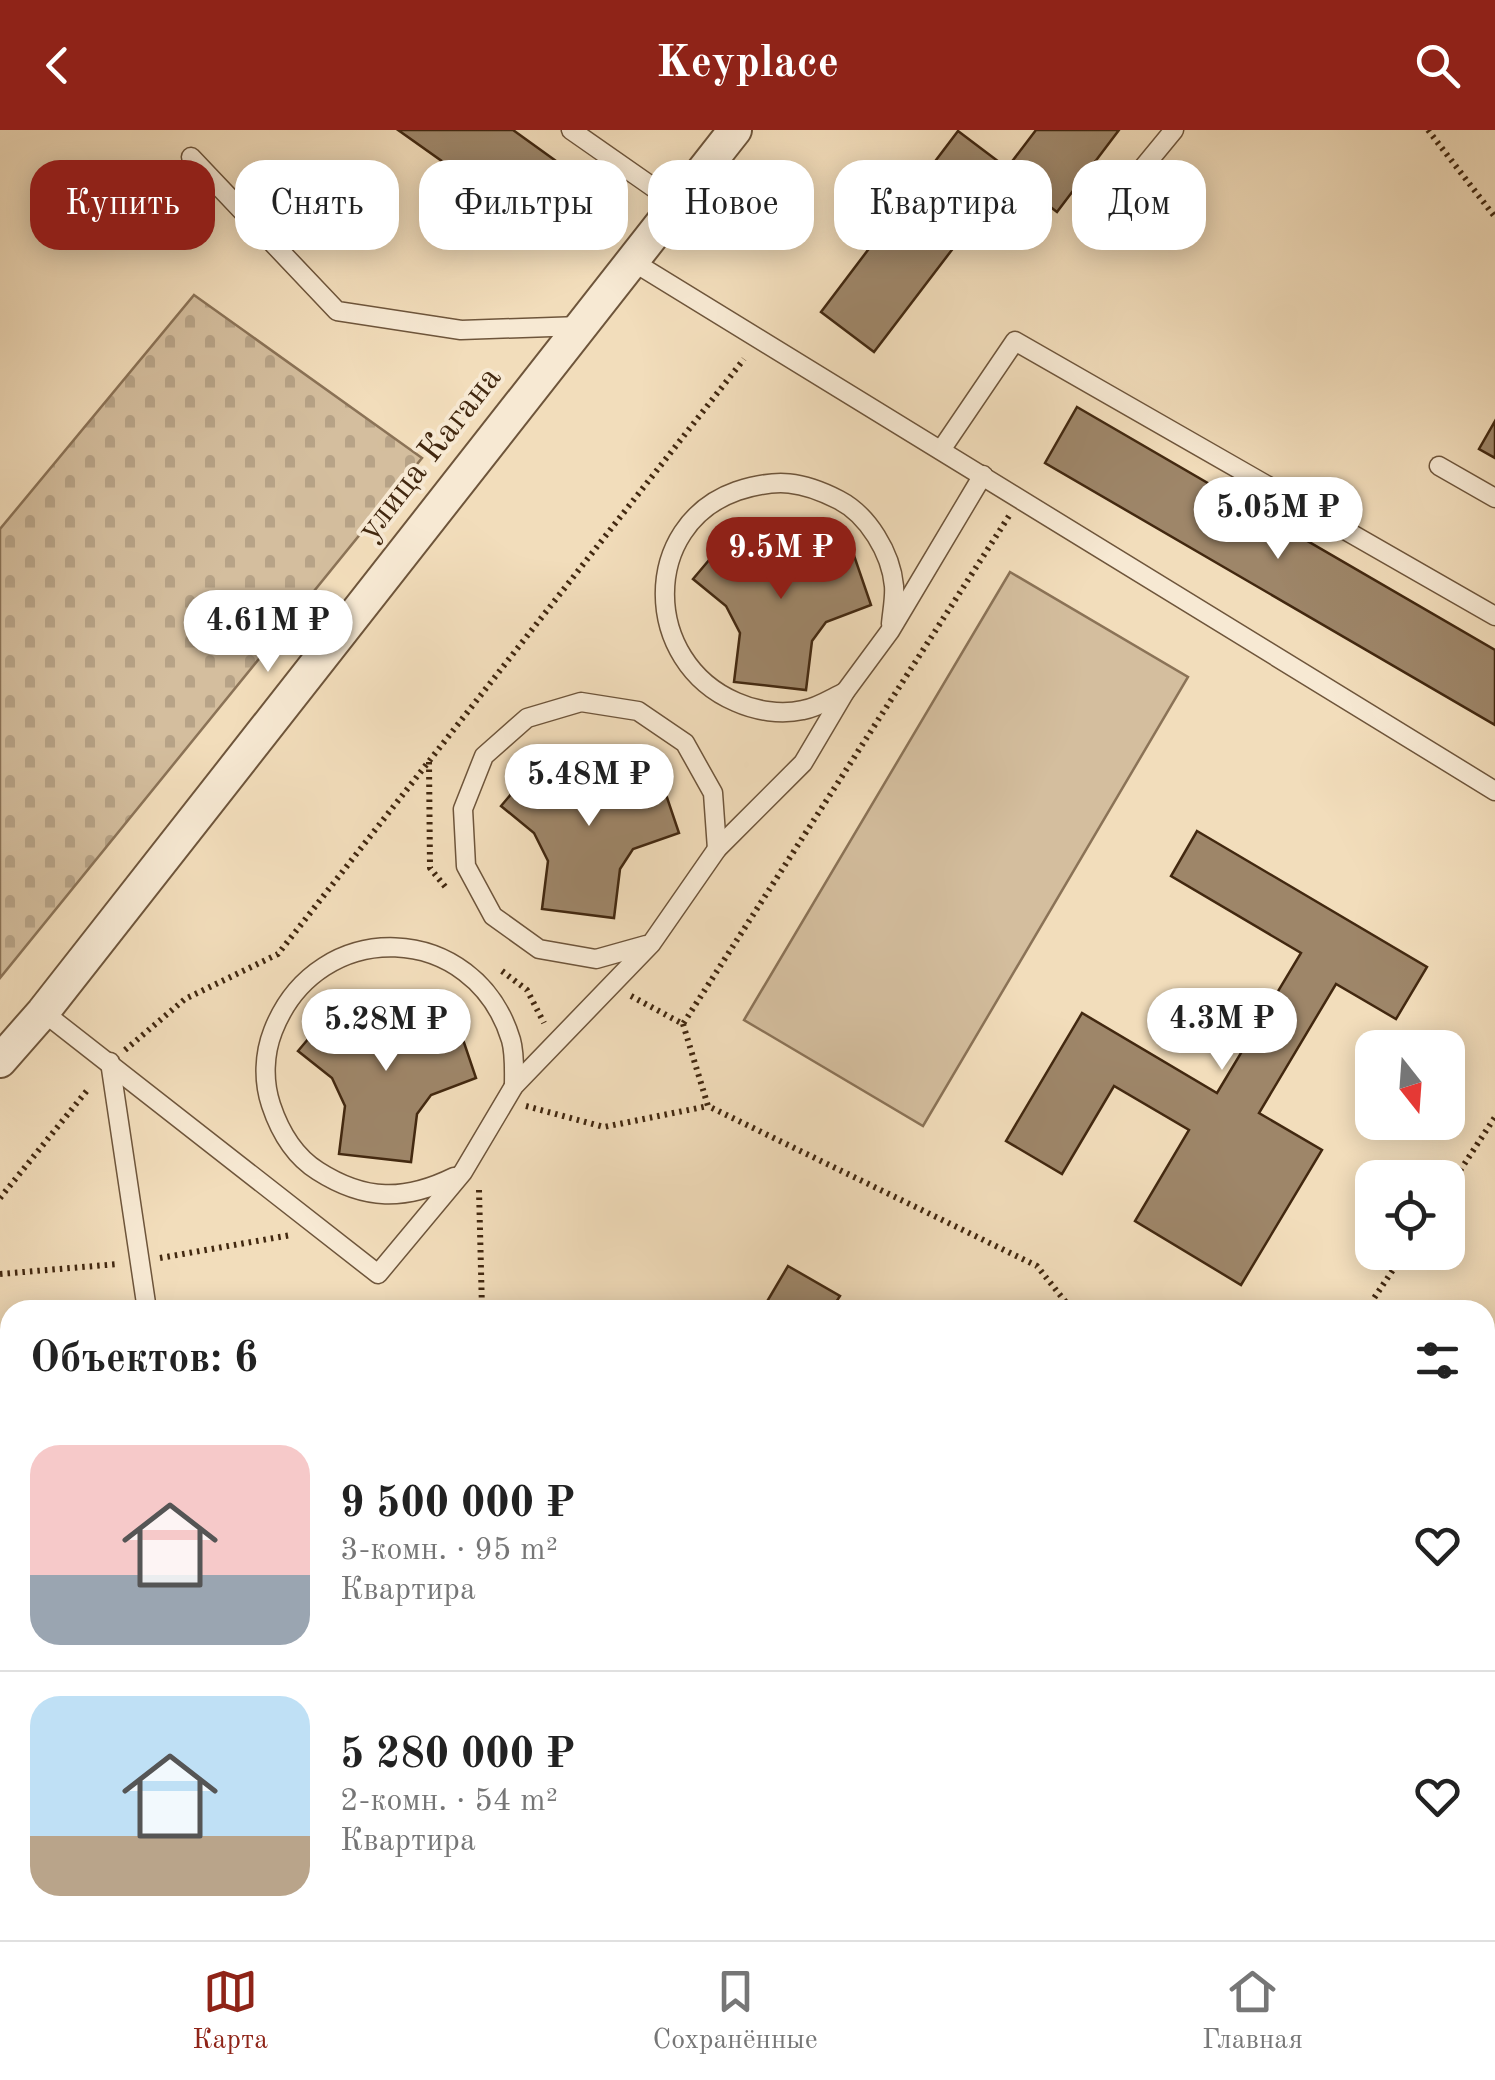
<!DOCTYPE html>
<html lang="ru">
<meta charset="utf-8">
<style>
body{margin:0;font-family:"Old Standard TT",serif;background:#f2f2f2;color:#222;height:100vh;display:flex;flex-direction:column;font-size:38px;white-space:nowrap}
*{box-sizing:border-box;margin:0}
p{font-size:32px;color:#767676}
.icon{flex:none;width:55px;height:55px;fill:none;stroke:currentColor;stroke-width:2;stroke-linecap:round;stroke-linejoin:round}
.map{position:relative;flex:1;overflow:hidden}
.details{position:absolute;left:0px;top:1170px;width:1495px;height:640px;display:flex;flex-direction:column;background:#fff;border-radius:30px 30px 0 0;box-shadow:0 5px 25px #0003}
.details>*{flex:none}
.guide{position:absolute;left:30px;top:30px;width:1435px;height:90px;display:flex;gap:20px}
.needle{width:65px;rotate:163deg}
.tools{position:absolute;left:1355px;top:900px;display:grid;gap:20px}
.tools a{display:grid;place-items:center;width:110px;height:110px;border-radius:20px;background:#fff;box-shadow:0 5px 25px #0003;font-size:50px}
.price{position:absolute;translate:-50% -85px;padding:0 22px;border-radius:35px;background:#fff;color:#222;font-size:32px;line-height:65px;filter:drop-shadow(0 2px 5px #0008)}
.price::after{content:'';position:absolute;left:50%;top:60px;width:30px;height:22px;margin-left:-15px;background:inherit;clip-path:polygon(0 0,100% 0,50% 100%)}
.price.on{background:#8f2418;color:#fff}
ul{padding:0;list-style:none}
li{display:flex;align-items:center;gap:30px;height:250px;padding:0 30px}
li+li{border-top:2px solid #e0e0e0}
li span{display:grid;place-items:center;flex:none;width:280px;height:200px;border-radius:30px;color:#555}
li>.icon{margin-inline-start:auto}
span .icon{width:120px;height:120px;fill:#fffc;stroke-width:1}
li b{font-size:42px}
h2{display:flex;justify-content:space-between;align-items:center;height:120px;padding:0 30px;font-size:42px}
.chip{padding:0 35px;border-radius:30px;background:#fff;box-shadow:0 5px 25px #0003;font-size:35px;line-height:90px}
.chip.on{background:#8f2418;color:#fff}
header{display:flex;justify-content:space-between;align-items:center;height:130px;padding:0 30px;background:#8f2418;color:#fff;font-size:45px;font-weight:600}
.menu{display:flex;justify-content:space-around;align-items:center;height:140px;border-top:2px solid #e0e0e0;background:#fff;font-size:28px;color:#767676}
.menu a{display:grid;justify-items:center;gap:5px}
.menu .on{color:#8f2418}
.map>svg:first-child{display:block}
</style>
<header><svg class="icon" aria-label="back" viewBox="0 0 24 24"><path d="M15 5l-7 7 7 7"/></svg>Keyplace<svg class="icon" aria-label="search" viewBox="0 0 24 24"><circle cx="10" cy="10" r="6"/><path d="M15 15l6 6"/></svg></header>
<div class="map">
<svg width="1495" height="1810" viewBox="0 0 1495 1810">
<defs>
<pattern id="cemetery-stones" width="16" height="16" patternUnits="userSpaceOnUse" patternTransform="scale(2.5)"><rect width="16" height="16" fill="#d4be9e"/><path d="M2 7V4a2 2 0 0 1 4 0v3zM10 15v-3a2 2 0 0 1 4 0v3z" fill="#b7a387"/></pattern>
</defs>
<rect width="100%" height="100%" fill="#f2ddbb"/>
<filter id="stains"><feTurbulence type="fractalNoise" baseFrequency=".002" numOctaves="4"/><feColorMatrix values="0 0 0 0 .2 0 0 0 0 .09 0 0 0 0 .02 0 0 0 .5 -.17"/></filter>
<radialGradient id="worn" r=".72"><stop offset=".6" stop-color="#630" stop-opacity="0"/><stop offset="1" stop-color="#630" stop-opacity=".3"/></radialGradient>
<path fill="#d4be9e" stroke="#8b7357" stroke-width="2.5" d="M1010,442l178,105 -265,449 -179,-106z"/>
<path fill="url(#cemetery-stones)" stroke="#8b7357" stroke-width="2.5" d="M194,165l228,163 -422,520v-449z"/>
<g fill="#9e8669" stroke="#422810" stroke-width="2.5">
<path d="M398,0h115l75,54 -39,53z"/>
<path d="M1036,0h83l-62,82 -48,-37 -135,177 -53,-40 137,-181 49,37z"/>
<path d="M1077,277l418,243v75l-450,-262z"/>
<path d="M1495,291v37l-16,-9z"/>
<path d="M742,391l33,26 27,5 46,-14 23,67 -45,17 -14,19 -6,49 -72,-8 6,-49 -14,-27 -33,-27z"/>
<path d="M550,618l33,27 27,4 46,-14 23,68 -46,16 -13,20 -6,49 -72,-9 6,-48 -14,-28 -33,-27z"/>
<path d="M1197,701l230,136 -31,52 -60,-35 -77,129 63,37 -81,135 -106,-64 54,-91 -75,-44 -52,88 -56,-33 76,-128 135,80 84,-140 -130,-77z"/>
<path d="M347,863l33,27 27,4 46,-14 23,68 -45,17 -14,19 -6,48 -72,-8 6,-48 -13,-28 -34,-27z"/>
<path d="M788,1136l52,30 -9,14h-69z"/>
<path d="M1485,1395l10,7v81l-10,-6z"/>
<path d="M1485,1628l10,6 -10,15z"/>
<path d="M103,1800h47l-46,6z"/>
<path d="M854,1800h130l17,10h-130z"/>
<path d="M1238,1800h134l-6,10h-111z"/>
</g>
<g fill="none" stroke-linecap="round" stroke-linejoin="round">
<g stroke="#6e553b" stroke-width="21">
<g id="service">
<path d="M571,0l106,74"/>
<path d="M191,27l146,154 124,19 120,-4"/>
<path d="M1090,102l84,-102"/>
<path d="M632,131l863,530"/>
<path d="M941,320l74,-109 480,275"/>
<path d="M1439,336l56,32"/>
<path d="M845,562c-13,6 -28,16 -42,18 -22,5 -47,1 -67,-8 -94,-40 -96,-177 1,-211 40,-13 65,-10 102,9 29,15 52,53 55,86 1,12 -2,26 -3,38"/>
<path d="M646,815l-50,14 -57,-10 -46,-33 -27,-50 -3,-57 21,-53 43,-38 54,-16 57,9 47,32 28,50 4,56"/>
<path d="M43,882l335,262 85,-102 51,-86 137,-142 66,-95 86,-86 42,-71 45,-61 93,-156"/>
<path d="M110,932l37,248"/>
<path d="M454,1047c-49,24 -89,24 -136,-6 -24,-15 -38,-39 -47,-66 -8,-24 -7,-51 2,-74 45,-116 202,-110 238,9 4,14 3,31 3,46"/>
<path d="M1485,1531l10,5"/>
<path d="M257,1800l12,10"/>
<path d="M808,1800l17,10"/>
<path d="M1111,1800l1,10"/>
</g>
</g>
<g stroke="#6e553b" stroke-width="36">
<path id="minor" d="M0,931l43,-49 692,-882"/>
</g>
<g stroke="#422810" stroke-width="6" stroke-dasharray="2.5 5" stroke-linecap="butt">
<path d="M1428,0l67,87"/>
<path d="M429,632l1,106 17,21"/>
<path d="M502,841l25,19 17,33"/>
<path d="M631,866l52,28 326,-508"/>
<path d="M683,894l25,82 329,160 35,44"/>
<path d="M125,920l60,-51 93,-45 466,-595"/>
<path d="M526,976l78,21 104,-21"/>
<path d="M1448,1059l47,-72"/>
<path d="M479,1060l3,120"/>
<path d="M0,1068l89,-110"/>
<path d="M160,1128l131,-23"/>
<path d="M0,1144l118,-10"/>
<path d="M1366,1180l39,-58"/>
<path d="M1485,1309l10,5"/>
<path d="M1485,1634h10"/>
<path d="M1485,1775l10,-8"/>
<path d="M1031,1800l2,10"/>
<path d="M1445,1810l11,-10"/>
</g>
<use href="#service" stroke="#f7e9d3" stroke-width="18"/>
<use href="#minor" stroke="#f7e9d3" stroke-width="32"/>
</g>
<g text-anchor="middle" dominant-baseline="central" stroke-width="8" stroke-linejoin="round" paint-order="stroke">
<g font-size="35" fill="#422810" stroke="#f7e9d3">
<text transform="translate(430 324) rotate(-52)">улица Кагана</text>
</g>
</g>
<rect width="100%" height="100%" filter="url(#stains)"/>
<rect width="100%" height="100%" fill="url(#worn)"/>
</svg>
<div class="tools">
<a><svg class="needle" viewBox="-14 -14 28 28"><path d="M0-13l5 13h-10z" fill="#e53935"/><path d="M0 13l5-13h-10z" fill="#767676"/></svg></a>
<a><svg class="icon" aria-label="locate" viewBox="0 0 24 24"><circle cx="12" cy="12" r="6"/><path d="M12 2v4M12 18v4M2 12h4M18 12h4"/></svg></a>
</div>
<b class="price" style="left:1278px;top:432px">5.05M ₽</b>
<b class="price on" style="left:781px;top:472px">9.5M ₽</b>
<b class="price" style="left:268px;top:545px">4.61M ₽</b>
<b class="price" style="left:589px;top:699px">5.48M ₽</b>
<b class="price" style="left:1222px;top:943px">4.3M ₽</b>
<b class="price" style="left:386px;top:944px">5.28M ₽</b>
<div class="guide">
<a class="chip on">Купить</a>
<a class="chip">Снять</a>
<a class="chip">Фильтры</a>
<a class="chip">Новое</a>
<a class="chip">Квартира</a>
<a class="chip">Дом</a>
</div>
<section class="details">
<h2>Объектов: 6<svg class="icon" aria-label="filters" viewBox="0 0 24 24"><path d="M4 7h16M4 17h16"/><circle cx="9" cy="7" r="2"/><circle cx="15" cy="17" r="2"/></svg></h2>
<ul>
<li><span style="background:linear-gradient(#f6c9c9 65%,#9aa5b1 0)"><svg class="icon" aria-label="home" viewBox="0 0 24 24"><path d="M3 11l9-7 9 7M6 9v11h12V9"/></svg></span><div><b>9 500 000 ₽</b><p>3-комн. · 95 m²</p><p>Квартира</p></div><svg class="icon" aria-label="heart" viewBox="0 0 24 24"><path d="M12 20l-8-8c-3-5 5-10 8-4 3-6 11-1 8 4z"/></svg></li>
<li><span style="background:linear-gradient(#bfe0f5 70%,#b9a48a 0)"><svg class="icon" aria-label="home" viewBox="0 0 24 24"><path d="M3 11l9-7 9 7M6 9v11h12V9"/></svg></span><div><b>5 280 000 ₽</b><p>2-комн. · 54 m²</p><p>Квартира</p></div><svg class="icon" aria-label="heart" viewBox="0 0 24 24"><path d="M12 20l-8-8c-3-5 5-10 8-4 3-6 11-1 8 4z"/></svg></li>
</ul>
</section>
</div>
<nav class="menu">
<a class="on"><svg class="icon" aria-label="map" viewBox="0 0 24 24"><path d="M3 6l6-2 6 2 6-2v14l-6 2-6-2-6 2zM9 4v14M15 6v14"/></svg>Карта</a>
<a><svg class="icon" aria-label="saved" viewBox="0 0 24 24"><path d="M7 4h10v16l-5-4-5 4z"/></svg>Сохранённые</a>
<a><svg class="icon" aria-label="home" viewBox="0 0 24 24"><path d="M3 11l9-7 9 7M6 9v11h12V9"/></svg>Главная</a>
</nav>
